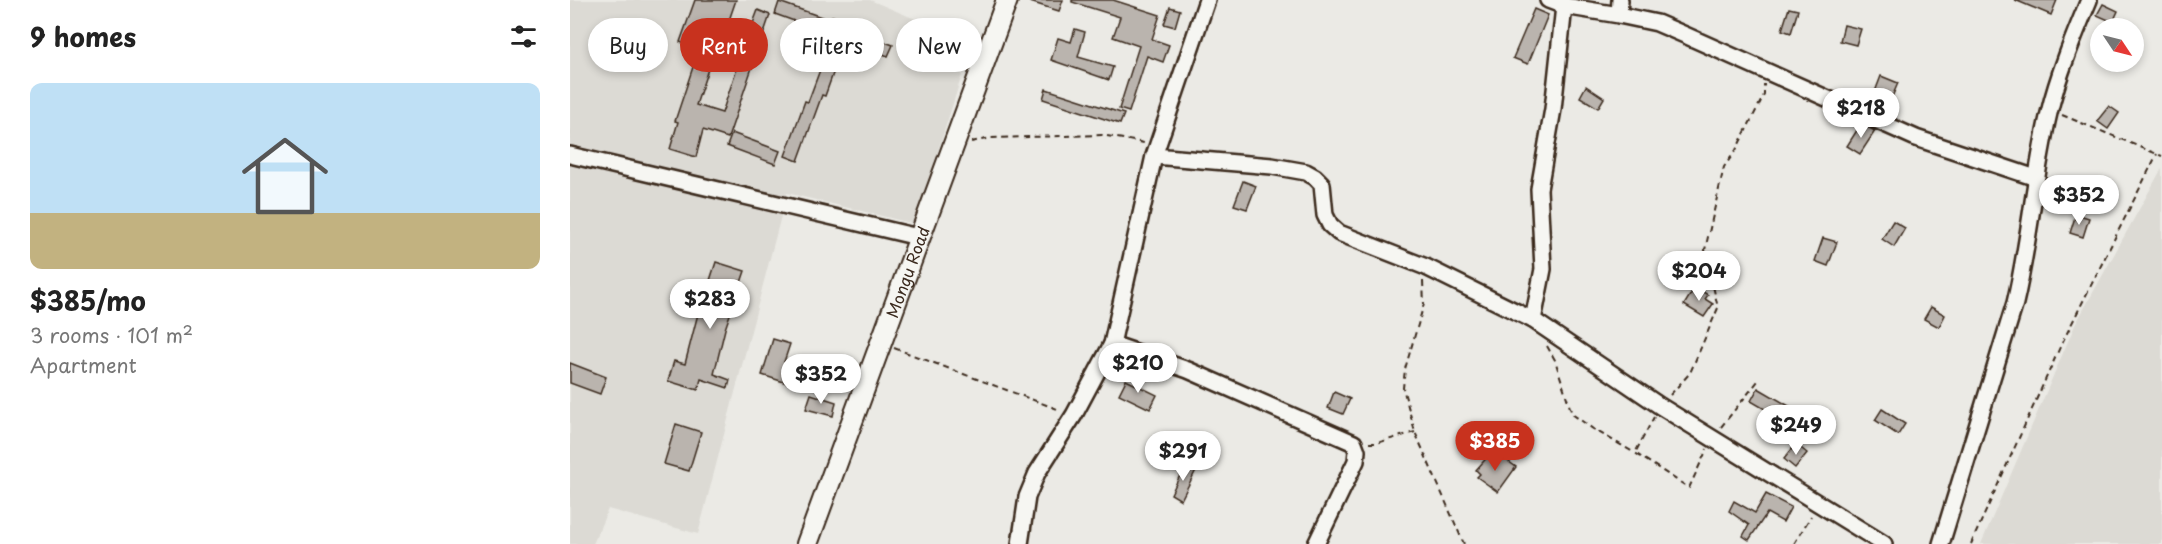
<!DOCTYPE html>
<meta charset="utf-8">
<style>
body{margin:0;font-family:"Playpen Sans",sans-serif;background:#f2f2f2;color:#222;height:100vh;display:flex;flex-direction:column;font-size:22px;white-space:nowrap}
*{box-sizing:border-box;margin:0}
p{font-size:20px;color:#767676}
.icon{flex:none;width:33px;height:33px;fill:none;stroke:currentColor;stroke-width:2;stroke-linecap:round;stroke-linejoin:round}
.map{position:relative;flex:1;overflow:hidden}
.drawer{display:flex;flex-direction:column;background:#fff;width:570px}
.drawer>*{flex:none}
.banner{position:absolute;left:18px;top:18px;width:570px;height:54px;display:flex;gap:12px}
.needle{width:39px;rotate:125deg}
.buttons{position:absolute;left:1520px;top:18px;display:grid;gap:12px}
.buttons a{display:grid;place-items:center;width:54px;height:54px;border-radius:50%;background:#fff;box-shadow:0 3px 9px #0003;font-size:30px}
.price{position:absolute;translate:-50% -51px;padding:0 14px;border-radius:21px;background:#fff;color:#222;font-size:20px;line-height:39px;filter:drop-shadow(0 2px 3px #0008)}
.price::after{content:'';position:absolute;left:50%;top:36px;width:18px;height:14px;margin-left:-9px;background:inherit;clip-path:polygon(0 0,100% 0,50% 100%)}
.price.on{background:#c8321e;color:#fff}
ul{padding:0;list-style:none}
li{display:grid;align-content:center;gap:12px;height:318px;padding:0 30px}
li span{display:grid;place-items:center;height:186px;border-radius:12px;color:#555}
li>.icon{margin-inline-start:auto}
span .icon{width:108px;height:108px;fill:#fffc;stroke-width:1}
li b{font-size:26px}
h2{display:flex;justify-content:space-between;align-items:center;height:72px;padding:0 30px;font-size:26px}
.chip{padding:0 21px;border-radius:27px;background:#fff;box-shadow:0 3px 9px #0003;font-size:21px;line-height:54px}
.chip.on{background:#c8321e;color:#fff}
main{display:flex;flex:1;min-height:0}
.map>svg:first-child{display:block}
</style>
<main>
<section class="drawer">
<h2>9 homes<svg class="icon" aria-label="filters" viewBox="0 0 24 24"><path d="M4 7h16M4 17h16"/><circle cx="9" cy="7" r="2"/><circle cx="15" cy="17" r="2"/></svg></h2>
<ul>
<li><span style="background:linear-gradient(#bfe0f5 70%,#c2b280 0)"><svg class="icon" aria-label="home" viewBox="0 0 24 24"><path d="M3 11l9-7 9 7M6 9v11h12V9"/></svg></span><div><b>$385/mo</b><p>3 rooms · 101 m²</p><p>Apartment</p></div></li>
</ul>
</section>
<div class="map">
<svg width="1592" height="544" viewBox="0 0 1592 544">
<rect width="100%" height="100%" fill="#ebeae5"/>
<filter id="ink" filterUnits="userSpaceOnUse"><feTurbulence type="fractalNoise" baseFrequency=".0167" numOctaves="2"/><feDisplacementMap in="SourceGraphic" scale="12" xChannelSelector="R" yChannelSelector="G"/><feConvolveMatrix kernelMatrix="1 2 1 2 8 2 1 2 1" color-interpolation-filters="sRGB"/></filter>
<g filter="url(#ink)">
<g fill="#dcdad4">
<path d="M0,0h300l102,43 -57,181 -128,-31 -89,341 -90,-25 -15,35h-23z"/>
<path d="M1592,168v376h-181l94,-219z"/>
</g>
<g fill="#bab4ae" stroke="#3b2a1e" stroke-width="1.5">
<path d="M125,0h41l-19,55 -4,-1 -17,51 26,8 17,-51 -6,-2 9,-20 4,2 12,-32 12,5 -42,123 -25,-8 -7,27 -26,-8 8,-27 -3,-1 24,-72 -19,-7z"/>
<path d="M461,0h32l-4,11 -29,-9z"/>
<path d="M502,0h41l47,15 -8,24 17,6 -6,17 -16,-6 -18,56 -10,-3 20,-63 -26,-9 7,-20 -48,-15z"/>
<path d="M1445,0h42l-6,15z"/>
<path d="M209,2l51,18 2,-4 10,3 9,4 -3,5 45,17 -5,11 -43,-16 -20,56 -3,-1 -24,66 -13,-5 20,-55 3,1 25,-67 -17,-6 -9,21 -10,-5 8,-20 -30,-11z"/>
<path d="M1533,4l15,7 -5,11 -16,-7z"/>
<path d="M600,7l10,3 -5,17 -11,-3z"/>
<path d="M1219,8l9,2 -7,23 -9,-3z"/>
<path d="M964,9l14,6 -20,49 -15,-6z"/>
<path d="M1274,25l17,4 -5,16 -16,-4z"/>
<path d="M505,29l10,3 -7,25 35,10 -4,13 -58,-20 7,-22 13,4z"/>
<path d="M1311,76l17,7 -9,21 -16,-7z"/>
<path d="M1016,86l18,12 -6,10 -18,-11z"/>
<path d="M476,89l78,25 -4,10 -77,-25z"/>
<path d="M1539,106l10,7 -11,16 -11,-8z"/>
<path d="M1291,124l14,7 -15,23 -13,-8z"/>
<path d="M162,133l48,18 -5,13 -48,-18z"/>
<path d="M673,181l13,5 -9,23 -13,-4z"/>
<path d="M1506,214l13,4 -6,19 -13,-4z"/>
<path d="M1323,221l12,7 -11,19 -12,-8z"/>
<path d="M1253,238l14,4 -9,24 -13,-5z"/>
<path d="M146,262l29,9 -20,58 -11,45 16,6 -2,8 -27,-9 -3,11 -30,-9 6,-20 11,3 16,-62h2z"/>
<path d="M1125,287l13,8 -3,4 8,5 -9,13 -20,-12z"/>
<path d="M1361,307l14,8 -6,12 -15,-8z"/>
<path d="M203,339l17,5 -6,18 9,2 -6,19 -25,-8z"/>
<path d="M0,363l36,14 -6,17 -30,-11z"/>
<path d="M556,380l31,15 -7,14 -31,-15z"/>
<path d="M1188,388l38,22 -7,13 -38,-22z"/>
<path d="M764,392l16,7 -7,15 -15,-6z"/>
<path d="M241,394l25,8 -3,14 -27,-7z"/>
<path d="M1312,409l23,15 -7,11 -23,-15z"/>
<path d="M106,424l25,8 -12,39 -25,-7z"/>
<path d="M1226,444l11,9 -12,15 -11,-9z"/>
<path d="M920,454l5,4 3,-4 18,13 -18,25 -21,-15 3,-3 -4,-4z"/>
<path d="M615,465l11,5 -15,30 -10,-6z"/>
<path d="M1196,494l25,13 -8,15 -16,-9 -18,27 -6,-4 6,-11 -20,-14 5,-10 21,12z"/>
</g>
<g fill="none" stroke-linecap="round" stroke-linejoin="round">
<g stroke="#3b2a1e" stroke-width="20">
<g id="minor">
<path d="M978,0l16,6 55,9 1,-15"/>
<path d="M1049,15l38,8 28,12 231,103 120,40"/>
<path d="M0,155l348,82"/>
<path d="M584,156l118,10 34,6 9,5 7,7 3,31 5,10 9,8 87,34 107,53 127,86 224,138"/>
<path d="M963,320l10,-51 -4,-80 14,-80 11,-103"/>
<path d="M542,344l76,26 166,73 3,8 -1,10 -40,83"/>
<path d="M450,544l7,-47 10,-24 37,-58 38,-71 42,-188 53,-156"/>
<path d="M1371,544l74,-241c15,-63 19,-127 34,-190 9,-38 25,-77 40,-113"/>
</g>
</g>
<g stroke="#3b2a1e" stroke-width="24">
<g id="major">
<path id="s1" d="M237,544l200,-544"/>
</g>
</g>
<g stroke="#3b2a1e" stroke-width="2" stroke-dasharray="6 4.5" stroke-linecap="butt">
<path d="M1492,115l100,41"/>
<path d="M401,142l20,-4 111,-3 42,8"/>
<path d="M853,281l1,23 -19,65 -2,19 12,44 49,112"/>
<path d="M977,346l8,14 17,54 21,15 42,24"/>
<path d="M324,348l166,62"/>
<path d="M1100,395l20,-22 28,-65 -13,-58 19,-83 12,-17 28,-55v-11"/>
<path d="M1084,417l-19,36 54,35 18,-39"/>
<path d="M1151,427l37,-46"/>
<path d="M799,443h8l38,-11"/>
<path d="M1224,544l17,-28"/>
<path d="M1401,544l90,-199 96,-191"/>
</g>
<use href="#minor" stroke="#f6f6f2" stroke-width="15"/>
<use href="#major" stroke="#f6f6f2" stroke-width="20"/>
</g>
</g>
<g text-anchor="middle" dominant-baseline="central" stroke-width="6" stroke-linejoin="round" paint-order="stroke">
<g font-size="16" fill="#3b2a1e" stroke="#f6f6f2">
<text stroke="none"><textPath href="#s1" startOffset="290">Mongu Road</textPath></text>
</g>
</g>
</svg>
<div class="buttons">
<a><svg class="needle" viewBox="-14 -14 28 28"><path d="M0-13l5 13h-10z" fill="#e53935"/><path d="M0 13l5-13h-10z" fill="#767676"/></svg></a>
</div>
<b class="price" style="left:1291px;top:139px">$218</b>
<b class="price" style="left:1509px;top:226px">$352</b>
<b class="price" style="left:1129px;top:302px">$204</b>
<b class="price" style="left:140px;top:330px">$283</b>
<b class="price" style="left:568px;top:394px">$210</b>
<b class="price" style="left:251px;top:405px">$352</b>
<b class="price" style="left:1226px;top:456px">$249</b>
<b class="price on" style="left:925px;top:472px">$385</b>
<b class="price" style="left:613px;top:482px">$291</b>
<div class="banner">
<a class="chip">Buy</a>
<a class="chip on">Rent</a>
<a class="chip">Filters</a>
<a class="chip">New</a>
</div>
</div>
</main>
